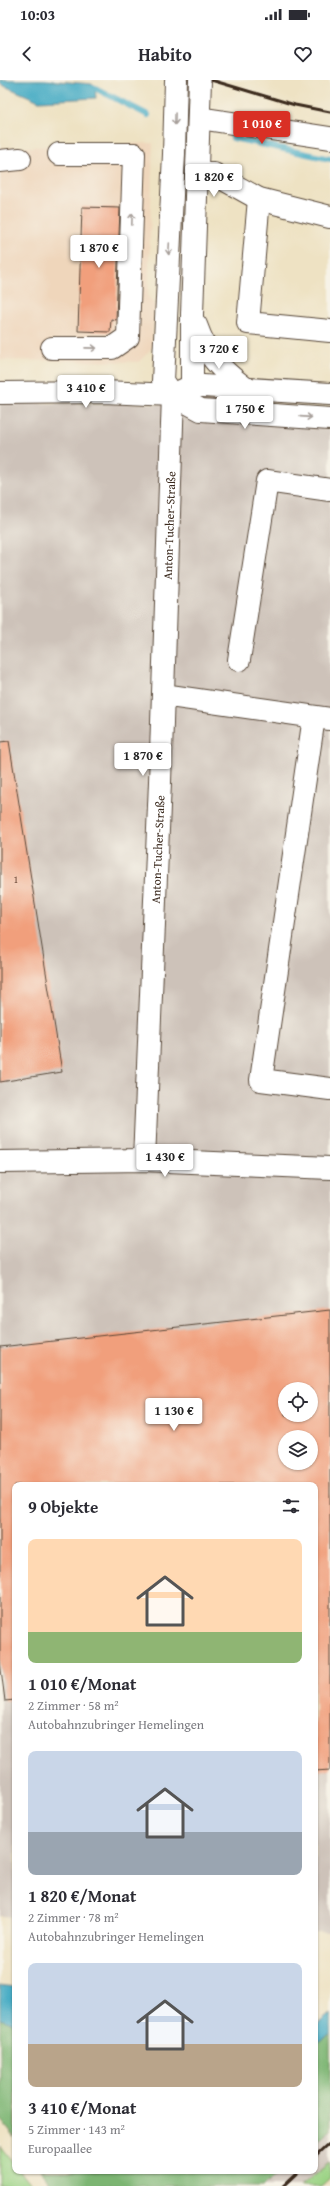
<!DOCTYPE html>
<html lang="de">
<meta charset="utf-8">
<style>
body{margin:0;font-family:"Gentium Book Plus",serif;background:#f7f7f7;color:#2b2b33;height:100vh;display:flex;flex-direction:column;font-size:15px;white-space:nowrap}
*{box-sizing:border-box;margin:0}
p{font-size:13px;color:#7c7c81}
.icon{flex:none;width:22px;height:22px;fill:none;stroke:currentColor;stroke-width:2;stroke-linecap:round;stroke-linejoin:round}
.map{position:relative;flex:1;overflow:hidden}
.panel{position:absolute;left:12px;top:1402px;width:306px;height:692px;display:flex;flex-direction:column;background:#fff;border-radius:8px;box-shadow:0 1px 3px #0004}
.panel>*{flex:none}
.buttons{position:absolute;left:278px;top:1302px;display:grid;gap:8px}
.buttons a{display:grid;place-items:center;width:40px;height:40px;border-radius:50%;background:#fff;box-shadow:0 1px 3px #0004;font-size:20px}
.price{position:absolute;translate:-50% -34px;padding:0 9px;border-radius:4px;background:#fff;color:#222;font-size:13px;line-height:26px;filter:drop-shadow(0 1px 2px #0008)}
.price::after{content:'';position:absolute;left:50%;top:24px;width:12px;height:9px;margin-left:-6px;background:inherit;clip-path:polygon(0 0,100% 0,50% 100%)}
.price.active{background:#d93025;color:#fff}
ul{padding:0;list-style:none}
li{display:grid;align-content:center;gap:8px;height:212px;padding:0 16px}
li span{display:grid;place-items:center;height:124px;border-radius:8px;color:#555}
li>.icon{margin-inline-start:auto}
span .icon{width:72px;height:72px;fill:#fffc;stroke-width:1}
li b{font-size:17px}
h2{display:flex;justify-content:space-between;align-items:center;height:48px;padding:0 16px;font-size:17px}
.status{display:flex;justify-content:space-between;align-items:center;height:28px;padding:0 20px;background:#fff;direction:ltr}
.status svg{height:11px;fill:currentColor}
header{display:flex;justify-content:space-between;align-items:center;height:52px;padding:0 16px;background:#fff;font-size:18px;font-weight:700}
.map>svg:first-child{display:block}
</style>
<div class="status"><b>10:03</b><svg viewBox="0 0 49 12"><path d="M0 12V9h3v3zM5 12V6h3v6zM10 12V3h3v9zM15 12V0h3v12zM26 1h20v11H26zM47 4h2v5h-2z"/></svg></div>
<header><svg class="icon" aria-label="back" viewBox="0 0 24 24"><path d="M15 5l-7 7 7 7"/></svg>Habito<svg class="icon" aria-label="heart" viewBox="0 0 24 24"><path d="M12 20l-8-8c-3-5 5-10 8-4 3-6 11-1 8 4z"/></svg></header>
<div class="map">
<svg width="330" height="2106" viewBox="0 0 330 2106">
<rect width="100%" height="100%" fill="#f7f3e8"/>
<filter id="ink" filterUnits="userSpaceOnUse"><feTurbulence type="fractalNoise" baseFrequency=".025" numOctaves="2"/><feDisplacementMap in="SourceGraphic" scale="8" xChannelSelector="R" yChannelSelector="G"/><feConvolveMatrix kernelMatrix="1 2 1 2 8 2 1 2 1" color-interpolation-filters="sRGB"/></filter>
<filter id="wash" filterUnits="userSpaceOnUse"><feTurbulence type="fractalNoise" baseFrequency=".012" numOctaves="4" result="noise"/><feDisplacementMap in="SourceGraphic" scale="16" xChannelSelector="R" yChannelSelector="G"/><feGaussianBlur stdDeviation="0.9" result="paint"/><feColorMatrix in="noise" values="0 0 0 0 0 0 0 0 0 0 0 0 0 0 0 0 0 1.4 0 .05"/><feComposite in="paint" operator="in"/></filter>
<g filter="url(#wash)">
<rect width="100%" height="100%" fill="#eee2c3"/>
<path fill="#efd6bb" d="M153,63l-5,154 7,7 -3,44 -13,14 -139,-2v-212z"/>
<g fill="#cdc2b9" fill-rule="evenodd">
<path d="M0,323h147l183,13v1517l-15,-1v-447h-300v432l-15,-1zM285,1309h26v26h-26zM285,1357h26v26h-26z"/>
<path d="M330,2050v32l-29,24h-38l18,-15h34v-29z"/>
</g>
<g fill="#9bd385" stroke="#6b7e52">
<path d="M0,2066l15,19v6h5l12,15h-32z"/>
<path d="M330,2082v16l-9,8h-20z"/>
</g>
<g fill="#7cb572" stroke="#5c7048">
<path d="M0,1939l15,5v114l-15,-19z"/>
<path d="M330,1955v95l-15,12v-98z"/>
<path d="M40,2091h241l-18,15h-211z"/>
</g>
<g fill="#45abc4" stroke="#406a71">
<path d="M0,0h45l47,4 3,4 1,10 -57,3 -39,-17z"/>
<path d="M0,1905l15,2v37l-15,-5z"/>
<path d="M330,1934v21l-15,9v-18z"/>
</g>
<g fill="none" stroke-linecap="round" stroke-linejoin="round">
<g stroke="#45abc4" stroke-width="6">
<path d="M88,8h7l53,27"/>
<path d="M233,58l97,21"/>
</g>
</g>
<g id="blocks">
<g fill="#f19f7c" fill-rule="evenodd">
<path d="M82,127l38,1 -4,112 -5,-1 -1,13 -32,-1z"/>
<path d="M9,661l53,331 -62,10v-340z"/>
<path d="M330,1230v460l-15,1v-286h-300v215l-10,1 -5,-40v-314zM285,1309h26v26h-26zM285,1357h26v26h-26z"/>
</g>
</g>
</g>
<g filter="url(#ink)">
<use href="#blocks" fill-opacity="0" stroke="#564637" stroke-width="1"/>
<g fill="none" stroke-linecap="round" stroke-linejoin="round">
<g stroke="#564637" stroke-width="24">
<g id="minor">
<path d="M199,38l131,20"/>
<path d="M0,81l20,-2"/>
<path d="M197,94h17l45,25 71,18"/>
<path d="M259,119l-11,124 82,8"/>
<path d="M196,245c11,31 23,43 49,63"/>
<path d="M52,268h60l16,-11 6,-183h-75"/>
<path d="M192,306v-72l8,-234"/>
<path d="M179,312l13,-6h11l127,8"/>
<path d="M0,313l104,-1 69,3 28,15 129,9"/>
<path d="M173,315l-10,-14 11,-227 2,-74"/>
<path d="M239,580l28,-179 63,9"/>
<path d="M163,615l167,24"/>
<path d="M314,637l-53,363 69,9"/>
<path id="s1" d="M144,1080l16,-378 13,-387"/>
<path d="M0,1082l144,-2 186,8"/>
</g>
</g>
<use href="#minor" stroke="#fff" stroke-width="22"/>
<g stroke="#3b2a1e" stroke-width="3">
<path d="M211,0l84,25 35,7"/>
<path d="M315,2077l15,-14"/>
<path d="M283,2106l16,-15"/>
</g>
</g>
<defs><path id="oneway-shaft" d="M-6 0H5M1.5-3L5.5 0L1.5 3" fill="none" stroke-width="1.6" stroke-linecap="round" stroke-linejoin="round"/></defs>
<g stroke="#a79f9a">
<use href="#oneway-shaft" transform="translate(175 39) rotate(91)"/>
<use href="#oneway-shaft" transform="translate(132 139) rotate(-88)"/>
<use href="#oneway-shaft" transform="translate(169 169) rotate(93)"/>
<use href="#oneway-shaft" transform="translate(91 268) rotate(1)"/>
<use href="#oneway-shaft" transform="translate(306 337) rotate(4)"/>
</g>
</g>
<g text-anchor="middle" dominant-baseline="central" stroke-width="3.5" stroke-linejoin="round" paint-order="stroke">
<g font-size="10" fill="#684736">
<text x="16" y="799">1</text>
</g>
<g font-size="12" fill="#3b2a1e" stroke="#f7f3e8">
<text stroke="none"><textPath href="#s1" startOffset="635">Anton-Tucher-Straße</textPath></text>
<text stroke="none"><textPath href="#s1" startOffset="311">Anton-Tucher-Straße</textPath></text>
</g>
</g>
</svg>
<div class="buttons">
<a><svg class="icon" aria-label="locate" viewBox="0 0 24 24"><circle cx="12" cy="12" r="6"/><path d="M12 2v4M12 18v4M2 12h4M18 12h4"/></svg></a>
<a><svg class="icon" aria-label="layers" viewBox="0 0 24 24"><path d="M12 4l9 5-9 5-9-5zM3 14l9 5 9-5"/></svg></a>
</div>
<b class="price active" style="left:262px;top:65px">1 010 €</b>
<b class="price" style="left:214px;top:118px">1 820 €</b>
<b class="price" style="left:99px;top:189px">1 870 €</b>
<b class="price" style="left:219px;top:290px">3 720 €</b>
<b class="price" style="left:86px;top:329px">3 410 €</b>
<b class="price" style="left:245px;top:350px">1 750 €</b>
<b class="price" style="left:143px;top:697px">1 870 €</b>
<b class="price" style="left:165px;top:1098px">1 430 €</b>
<b class="price" style="left:174px;top:1352px">1 130 €</b>
<section class="panel">
<h2>9 Objekte<svg class="icon" aria-label="filters" viewBox="0 0 24 24"><path d="M4 7h16M4 17h16"/><circle cx="9" cy="7" r="2"/><circle cx="15" cy="17" r="2"/></svg></h2>
<ul>
<li><span style="background:linear-gradient(#ffd9b3 75%,#8fb573 0)"><svg class="icon" aria-label="home" viewBox="0 0 24 24"><path d="M3 11l9-7 9 7M6 9v11h12V9"/></svg></span><div><b>1 010 €/Monat</b><p>2 Zimmer · 58 m²</p><p>Autobahnzubringer Hemelingen</p></div></li>
<li><span style="background:linear-gradient(#c9d6e8 65%,#9aa5b1 0)"><svg class="icon" aria-label="home" viewBox="0 0 24 24"><path d="M3 11l9-7 9 7M6 9v11h12V9"/></svg></span><div><b>1 820 €/Monat</b><p>2 Zimmer · 78 m²</p><p>Autobahnzubringer Hemelingen</p></div></li>
<li><span style="background:linear-gradient(#c9d6e8 65%,#b9a48a 0)"><svg class="icon" aria-label="home" viewBox="0 0 24 24"><path d="M3 11l9-7 9 7M6 9v11h12V9"/></svg></span><div><b>3 410 €/Monat</b><p>5 Zimmer · 143 m²</p><p>Europaallee</p></div></li>
</ul>
</section>
</div>
